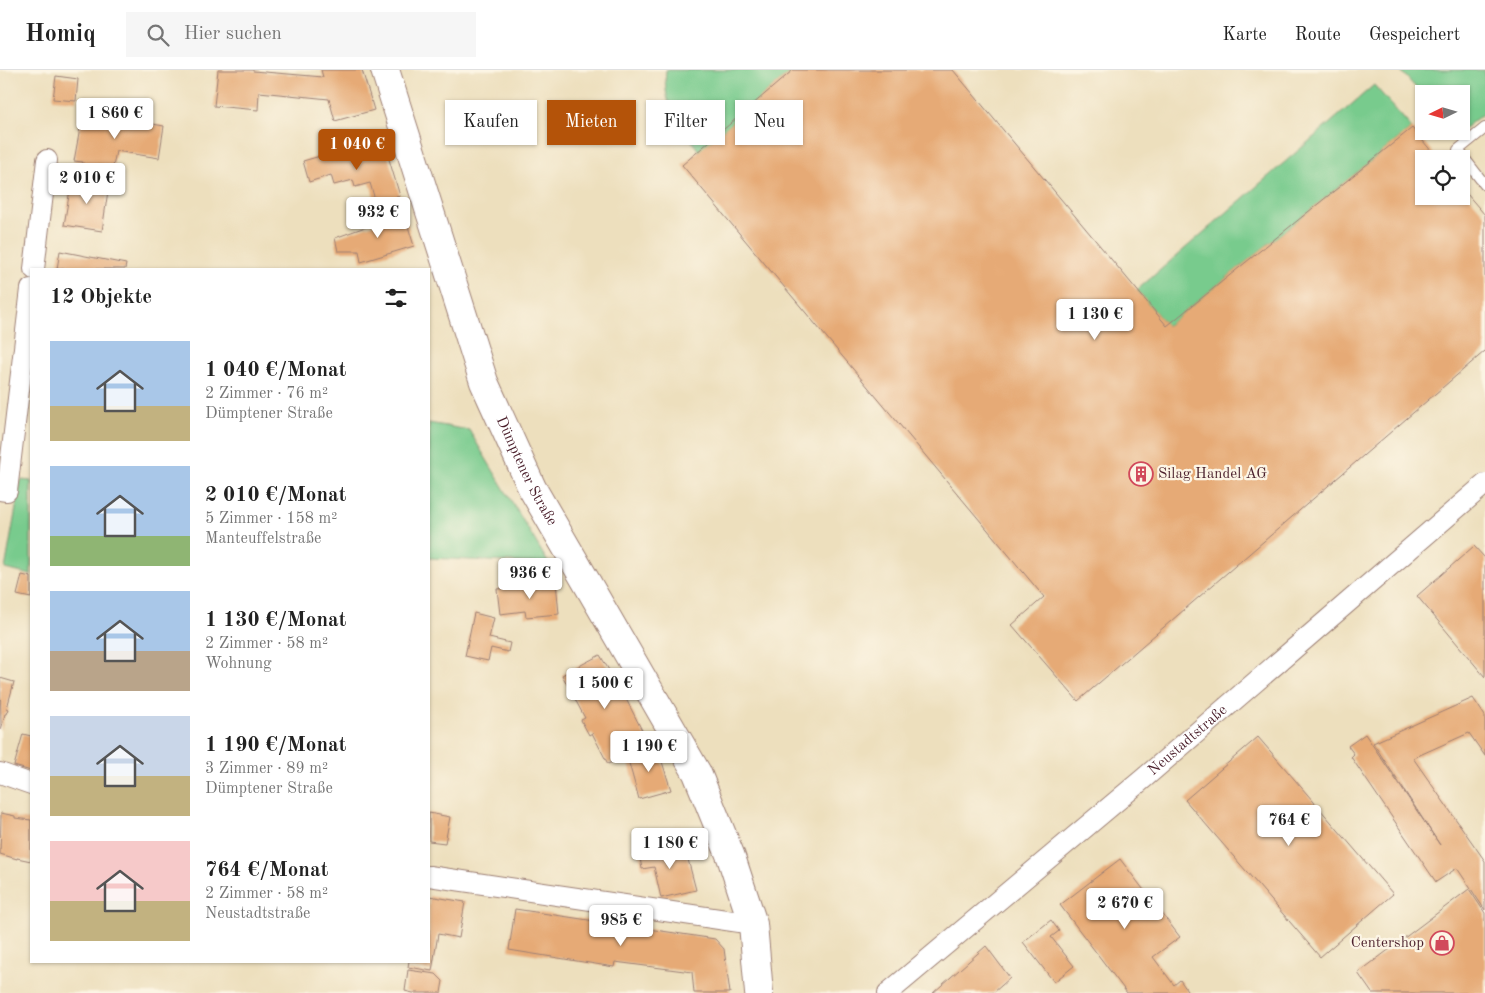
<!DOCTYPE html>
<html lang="de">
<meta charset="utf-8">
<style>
body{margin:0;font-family:"Old Standard TT",serif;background:#f6f6f6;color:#222;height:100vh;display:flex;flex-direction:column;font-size:19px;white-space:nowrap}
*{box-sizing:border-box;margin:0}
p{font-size:16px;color:#767676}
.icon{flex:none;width:28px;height:28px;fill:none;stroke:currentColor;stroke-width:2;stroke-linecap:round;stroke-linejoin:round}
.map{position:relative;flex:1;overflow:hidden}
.drawer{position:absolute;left:30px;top:198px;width:400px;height:695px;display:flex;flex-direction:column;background:#fff;border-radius:0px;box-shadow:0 1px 4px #0004}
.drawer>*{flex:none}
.guide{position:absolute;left:445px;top:30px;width:475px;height:45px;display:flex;gap:10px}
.needle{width:32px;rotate:265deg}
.fabs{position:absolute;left:1415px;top:15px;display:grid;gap:10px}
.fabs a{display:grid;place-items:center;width:55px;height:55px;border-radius:0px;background:#fff;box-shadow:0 1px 4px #0004;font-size:25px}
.price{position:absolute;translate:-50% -42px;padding:0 11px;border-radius:5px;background:#fff;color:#222;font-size:16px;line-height:32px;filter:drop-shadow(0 1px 2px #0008)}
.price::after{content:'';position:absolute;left:50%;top:30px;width:15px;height:11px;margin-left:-8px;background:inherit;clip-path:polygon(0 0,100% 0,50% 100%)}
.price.on{background:#b45309;color:#fff}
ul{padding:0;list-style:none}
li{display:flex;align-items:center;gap:15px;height:125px;padding:0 20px}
li span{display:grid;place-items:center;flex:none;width:140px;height:100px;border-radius:0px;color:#555}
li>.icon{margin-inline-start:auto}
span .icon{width:60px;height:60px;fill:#fffc;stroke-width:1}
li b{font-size:21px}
h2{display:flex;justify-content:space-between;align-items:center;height:60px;padding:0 20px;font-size:21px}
.chip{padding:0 18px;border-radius:0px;background:#fff;box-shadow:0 1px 4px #0004;font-size:18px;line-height:45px}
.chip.on{background:#b45309;color:#fff}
header{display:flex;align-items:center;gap:30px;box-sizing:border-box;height:70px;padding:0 25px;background:#fff;border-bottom:1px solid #e0e0e0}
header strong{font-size:24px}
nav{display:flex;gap:28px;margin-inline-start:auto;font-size:18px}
.search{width:350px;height:45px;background:#f6f6f6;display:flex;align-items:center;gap:12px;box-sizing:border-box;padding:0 18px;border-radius:0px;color:#767676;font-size:19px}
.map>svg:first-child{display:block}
</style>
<header>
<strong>Homiq</strong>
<div class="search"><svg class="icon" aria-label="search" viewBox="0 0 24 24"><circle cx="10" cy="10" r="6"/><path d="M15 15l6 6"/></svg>Hier suchen</div>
<nav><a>Karte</a><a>Route</a><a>Gespeichert</a></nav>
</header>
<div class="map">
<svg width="1485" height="923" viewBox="0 0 1485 923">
<rect width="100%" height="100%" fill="#fcf5e5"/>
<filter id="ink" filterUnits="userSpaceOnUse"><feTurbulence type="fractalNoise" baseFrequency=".02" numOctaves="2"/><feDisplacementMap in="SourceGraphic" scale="10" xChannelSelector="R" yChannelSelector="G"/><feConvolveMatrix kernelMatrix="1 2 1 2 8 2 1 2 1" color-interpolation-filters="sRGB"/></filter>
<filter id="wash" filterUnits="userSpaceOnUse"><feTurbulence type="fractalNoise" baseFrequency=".0096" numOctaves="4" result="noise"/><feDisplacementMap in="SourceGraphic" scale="20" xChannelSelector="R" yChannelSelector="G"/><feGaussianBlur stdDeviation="1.12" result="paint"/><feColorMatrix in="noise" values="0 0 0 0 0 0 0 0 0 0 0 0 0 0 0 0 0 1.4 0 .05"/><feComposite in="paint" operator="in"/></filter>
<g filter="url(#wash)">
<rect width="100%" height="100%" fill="#eddfbd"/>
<g fill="#78cb8d" stroke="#61755c">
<path d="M666,0h127l-94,81c-20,-28 -37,-44 -33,-81z"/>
<path d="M1400,0h85v42l-24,19v-37h-37v3z"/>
<path d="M1374,15l38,43 -245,198 -30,-36z"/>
<path d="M429,353l40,7 80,134 -120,-6z"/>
<path d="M21,410l10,1v94l-26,-6z"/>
</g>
<g id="blocks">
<g fill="#e6aa76">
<path d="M218,0h35v1l70,6 -2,-7h41l12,40 -39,11 -6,-22 -70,-7 -1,18 -44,-4z"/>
<path d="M793,0h160l214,256 245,-198 26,31h-14v37h37v-9l24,28v136l-407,350 -66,-76 32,-28 -362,-432z"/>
<path d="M56,6l22,3 -2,22 -23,-2z"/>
<path d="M83,42l81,14 -5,32 -43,-7 -3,16 -16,-2 -1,6 -14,-3 1,-6 -9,-1z"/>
<path d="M385,76l15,50 -24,7 -6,-20 -15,4 -2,-7 -19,5 -3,-10 -22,7 -6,-21 45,-13 2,8z"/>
<path d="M72,108l37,6 -7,47 -38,-6z"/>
<path d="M404,143l10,33 -53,16 -2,-11h-21l-3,-13z"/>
<path d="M60,181l66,13 -1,5h-68z"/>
<path d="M1474,476l11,12v119l-68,-81z"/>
<path d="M22,505l9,2v21l-14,-3z"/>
<path d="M556,512l3,32 -33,3 -1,-6 -25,3 -3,-25z"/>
<path d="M474,543l20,5 -5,20 21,5 -2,9 -17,-4 -3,13 -23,-5z"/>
<path d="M600,585l25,42 24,47 -41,20 -16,-31 -3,2 -8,-15 4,-2 -23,-43z"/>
<path d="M0,608l14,4 -7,26 2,1 -2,5h-2l-4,16z"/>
<path d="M1473,628l12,18v40l-16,-23 -56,25 72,103v49l-28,-42 -21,14 -85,-125 3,-3 -6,-8 17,-12 75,111 -67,-102z"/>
<path d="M23,664l8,2v35l-17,-5z"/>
<path d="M1258,667l135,157 -73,63 -135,-157z"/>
<path d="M657,676l14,44 -32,9 -12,-43z"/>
<path d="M1,743l14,3v2l16,2v41l-14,-3v1l-17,-5z"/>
<path d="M429,743l21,4 -5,26 -16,-2z"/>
<path d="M684,774l12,46 -35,8 -7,-31 -12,2 -3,-16z"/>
<path d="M1120,789l60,78 -27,20 21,28 6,-5 9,13h-62l-67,-88z"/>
<path d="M1469,819l16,24v80h-113l-14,-20z"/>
<path d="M429,826l36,6 -6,36 -21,-4 -6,37 -24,-4 1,-6h20z"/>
<path d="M515,839l200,30 9,10 6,44h-36l-2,-21 -77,-10 -1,5 -105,-17z"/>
<path d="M1051,850l8,11 -8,6 23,29 -20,16 -31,-40z"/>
<path d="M986,876l24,32 -17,15h-60z"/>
<path d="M408,900l28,4 7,7 -2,12h-28l-8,-2z"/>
</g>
</g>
</g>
<g filter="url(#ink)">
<use href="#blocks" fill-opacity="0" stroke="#9c7f74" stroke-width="1"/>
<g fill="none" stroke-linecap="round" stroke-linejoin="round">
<g stroke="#9c7f74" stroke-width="12">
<path id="lane" d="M1485,58l-27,22 27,35"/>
</g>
<g stroke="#9c7f74" stroke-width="22">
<g id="street">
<path d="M34,199l13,-109"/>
<path d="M0,420l7,1 24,-202"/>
<path d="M0,703l31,11"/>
<path d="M429,806l324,48"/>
<path id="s1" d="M888,923l255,-214 342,-295"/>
</g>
</g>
<g stroke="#9c7f74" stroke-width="30">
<g id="secondary">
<path id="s2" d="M385,0l99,312 48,106 165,285 34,84 22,67 6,69"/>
</g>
</g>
<use href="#lane" stroke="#fff" stroke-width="10"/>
<use href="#street" stroke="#fff" stroke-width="20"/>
<use href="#secondary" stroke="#fff" stroke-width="28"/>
</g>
</g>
<defs>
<g id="building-ring" transform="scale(1.25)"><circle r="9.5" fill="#fcf5e5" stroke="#d1495b" stroke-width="1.5"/><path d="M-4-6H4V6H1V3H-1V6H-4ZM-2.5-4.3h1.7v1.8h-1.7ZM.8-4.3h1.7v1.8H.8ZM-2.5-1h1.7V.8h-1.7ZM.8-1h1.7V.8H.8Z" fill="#d1495b"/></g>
<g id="shop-ring" transform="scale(1.25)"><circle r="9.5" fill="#fcf5e5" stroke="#d1495b" stroke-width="1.5"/><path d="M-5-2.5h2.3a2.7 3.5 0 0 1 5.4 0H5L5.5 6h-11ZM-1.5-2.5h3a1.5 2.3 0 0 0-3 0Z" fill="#d1495b"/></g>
</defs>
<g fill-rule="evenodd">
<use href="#building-ring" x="1141" y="404"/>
<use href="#shop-ring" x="1442" y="873"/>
</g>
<g text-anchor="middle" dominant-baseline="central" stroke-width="4.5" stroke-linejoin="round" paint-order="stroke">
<g font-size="15" fill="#4a1f2b" stroke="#fcf5e5">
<text stroke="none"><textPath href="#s2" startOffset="426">Dümptener Straße</textPath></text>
<text stroke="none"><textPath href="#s1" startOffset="392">Neustadtstraße</textPath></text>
</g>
<g font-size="15" fill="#4a1f2b" stroke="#fcf5e5" text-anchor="start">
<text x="1158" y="404">Silag Handel AG</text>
<text x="1424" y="873" text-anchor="end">Centershop</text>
</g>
</g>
</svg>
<div class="fabs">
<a><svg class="needle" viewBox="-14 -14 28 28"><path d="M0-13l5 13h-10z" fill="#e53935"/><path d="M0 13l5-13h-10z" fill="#767676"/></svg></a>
<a><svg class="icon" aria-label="locate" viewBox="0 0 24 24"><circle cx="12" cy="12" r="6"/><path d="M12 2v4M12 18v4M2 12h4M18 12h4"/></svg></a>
</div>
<b class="price" style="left:115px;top:70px">1 860 €</b>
<b class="price on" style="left:357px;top:101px">1 040 €</b>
<b class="price" style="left:87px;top:135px">2 010 €</b>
<b class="price" style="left:378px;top:169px">932 €</b>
<b class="price" style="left:1095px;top:271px">1 130 €</b>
<b class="price" style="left:530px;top:530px">936 €</b>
<b class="price" style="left:605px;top:640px">1 500 €</b>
<b class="price" style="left:649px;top:703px">1 190 €</b>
<b class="price" style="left:1289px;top:777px">764 €</b>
<b class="price" style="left:670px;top:800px">1 180 €</b>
<b class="price" style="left:1125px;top:860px">2 670 €</b>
<b class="price" style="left:621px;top:877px">985 €</b>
<div class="guide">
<a class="chip">Kaufen</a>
<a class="chip on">Mieten</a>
<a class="chip">Filter</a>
<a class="chip">Neu</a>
</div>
<section class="drawer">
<h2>12 Objekte<svg class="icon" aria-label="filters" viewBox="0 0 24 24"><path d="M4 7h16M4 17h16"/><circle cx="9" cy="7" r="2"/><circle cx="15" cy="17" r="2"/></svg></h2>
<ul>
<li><span style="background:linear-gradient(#a9c7e8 65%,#c2b280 0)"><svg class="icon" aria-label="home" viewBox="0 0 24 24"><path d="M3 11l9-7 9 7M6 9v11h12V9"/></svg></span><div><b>1 040 €/Monat</b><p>2 Zimmer · 76 m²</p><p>Dümptener Straße</p></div></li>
<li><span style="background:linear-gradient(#a9c7e8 70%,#8fb573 0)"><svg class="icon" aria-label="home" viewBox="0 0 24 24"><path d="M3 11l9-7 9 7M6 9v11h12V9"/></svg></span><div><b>2 010 €/Monat</b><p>5 Zimmer · 158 m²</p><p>Manteuffelstraße</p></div></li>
<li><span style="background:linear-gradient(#a9c7e8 60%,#b9a48a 0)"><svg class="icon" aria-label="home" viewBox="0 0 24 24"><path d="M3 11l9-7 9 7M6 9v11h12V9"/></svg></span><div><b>1 130 €/Monat</b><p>2 Zimmer · 58 m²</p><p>Wohnung</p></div></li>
<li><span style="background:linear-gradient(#c9d6e8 60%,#c2b280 0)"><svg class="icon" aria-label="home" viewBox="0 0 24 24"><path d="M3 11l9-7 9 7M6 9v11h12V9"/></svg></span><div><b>1 190 €/Monat</b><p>3 Zimmer · 89 m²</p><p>Dümptener Straße</p></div></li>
<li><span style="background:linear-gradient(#f6c9c9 60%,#c2b280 0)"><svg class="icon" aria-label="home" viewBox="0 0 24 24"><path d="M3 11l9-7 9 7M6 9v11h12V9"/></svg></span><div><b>764 €/Monat</b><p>2 Zimmer · 58 m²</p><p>Neustadtstraße</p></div></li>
</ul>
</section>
</div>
